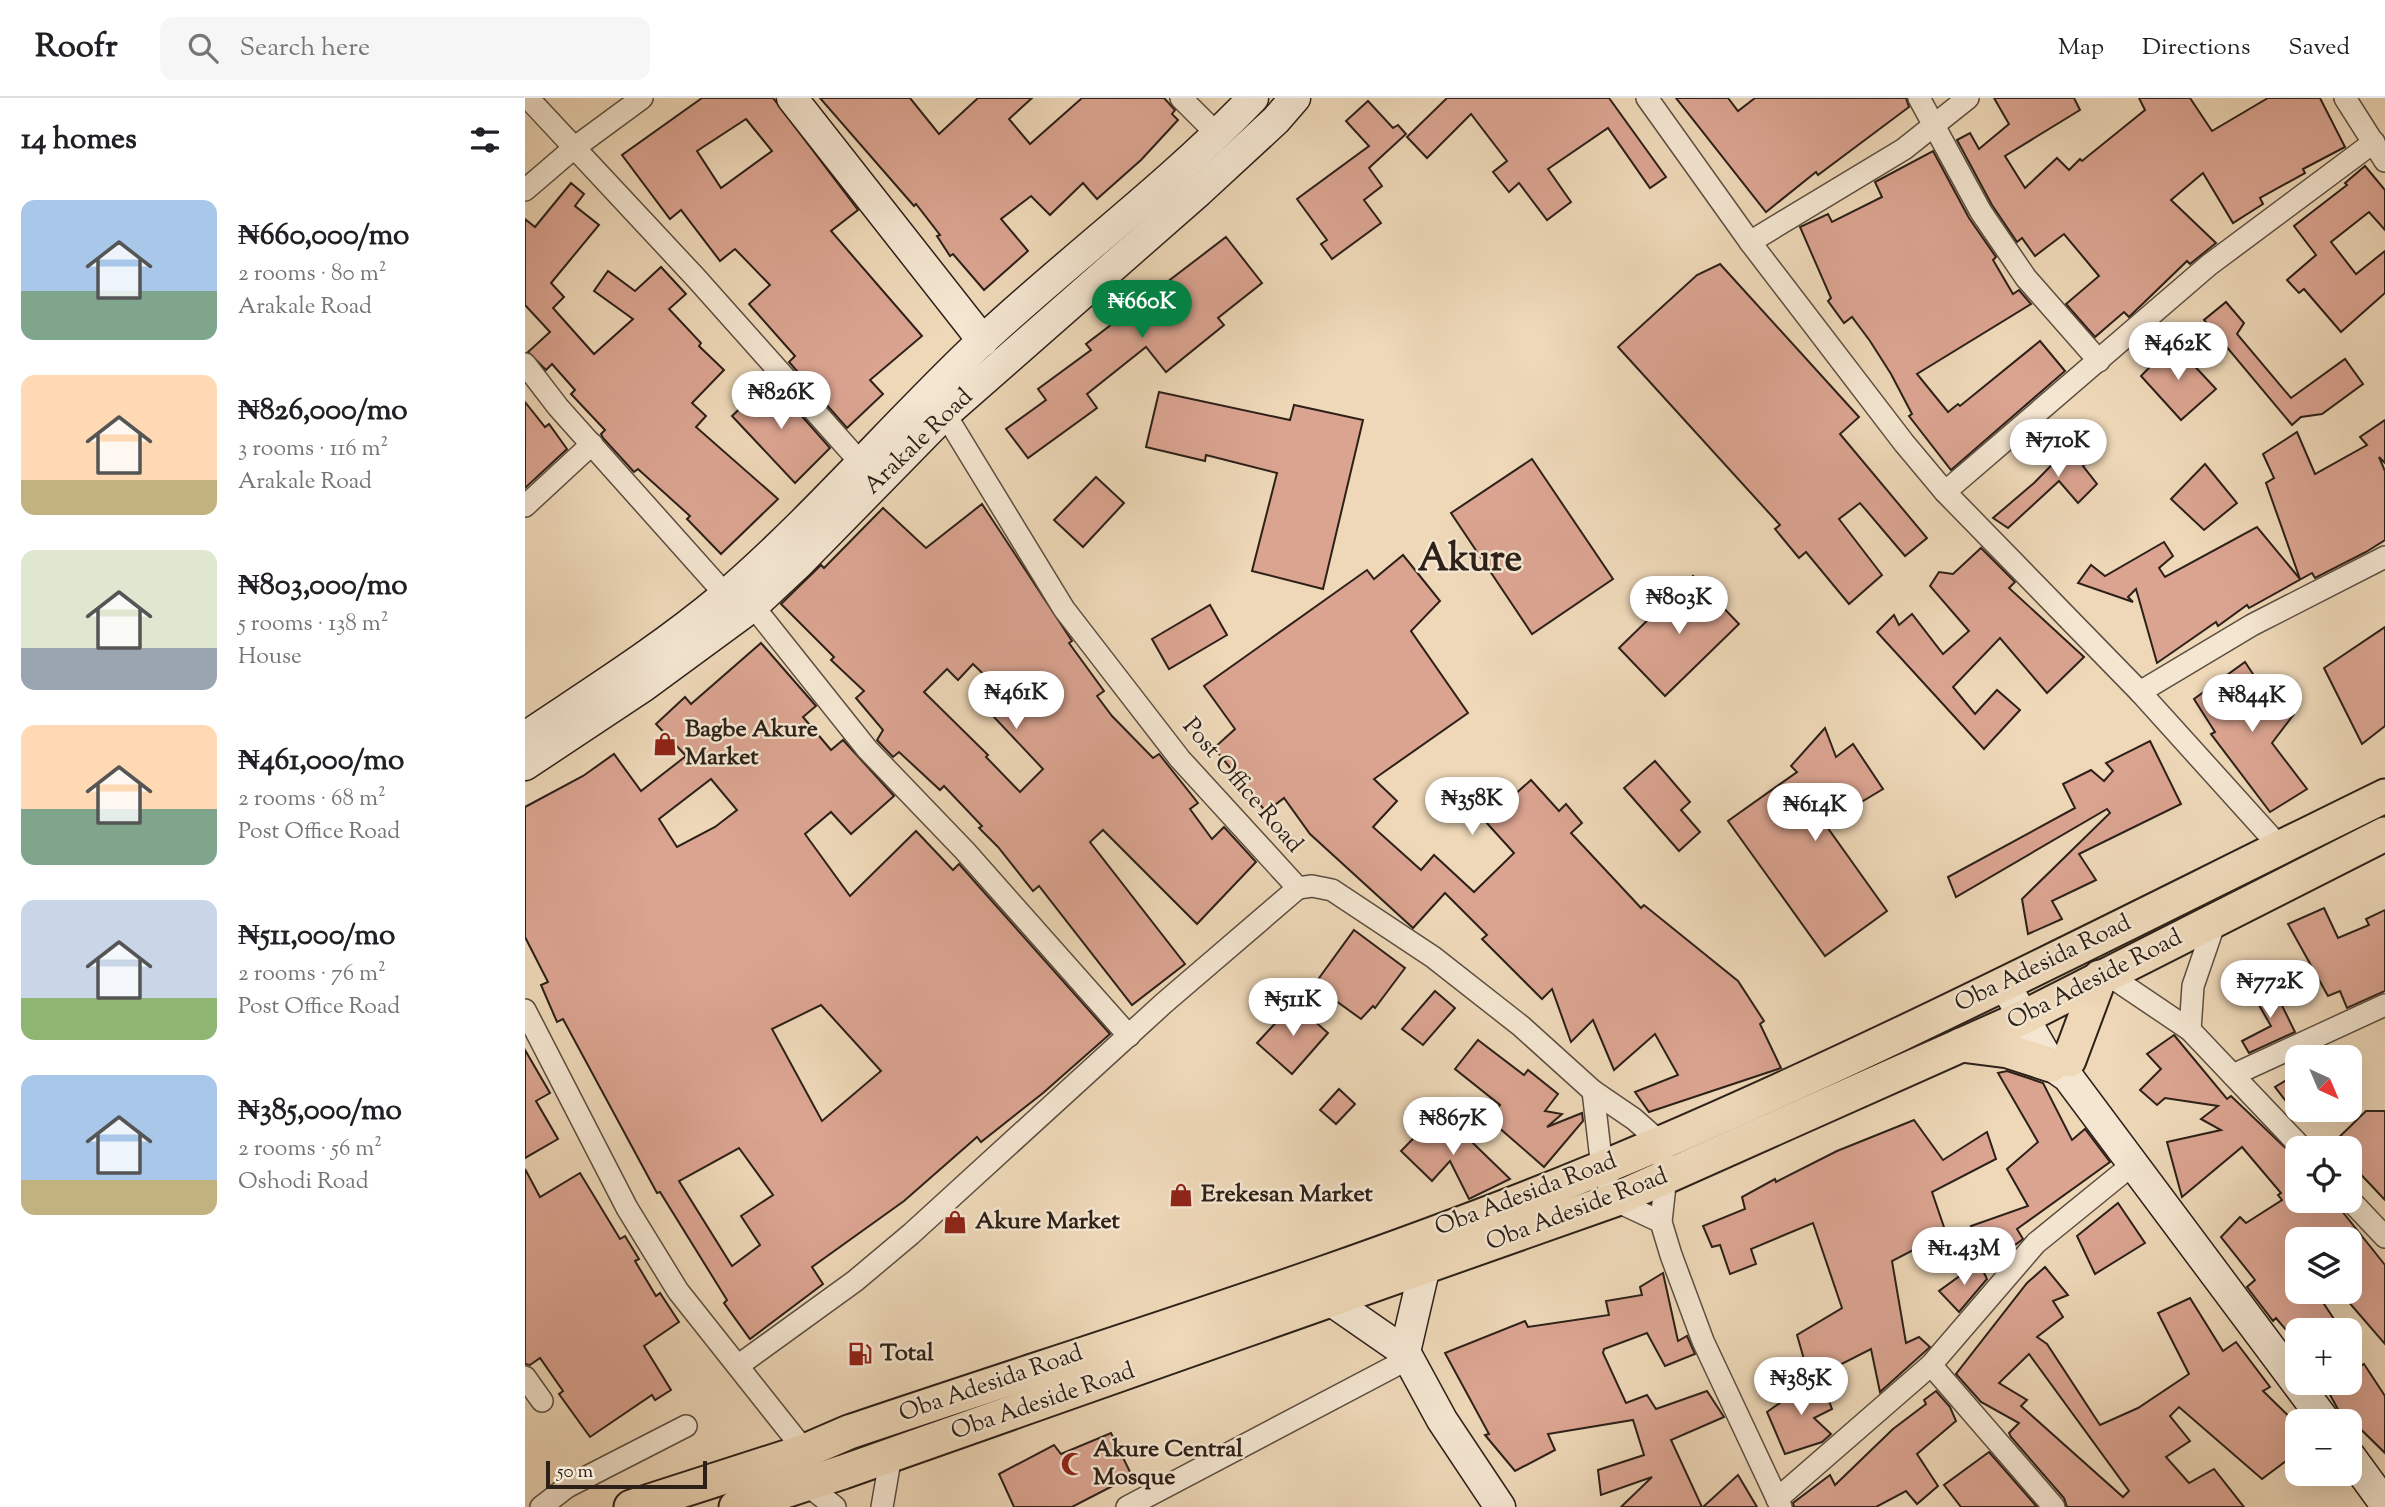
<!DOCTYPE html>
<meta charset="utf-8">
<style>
body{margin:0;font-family:"Sorts Mill Goudy",serif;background:#f6f6f6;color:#202124;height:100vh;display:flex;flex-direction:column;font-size:26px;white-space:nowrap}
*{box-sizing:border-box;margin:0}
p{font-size:23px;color:#757577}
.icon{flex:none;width:38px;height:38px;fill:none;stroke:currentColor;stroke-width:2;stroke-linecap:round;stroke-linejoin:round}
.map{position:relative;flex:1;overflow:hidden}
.drawer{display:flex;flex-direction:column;background:#fff;width:525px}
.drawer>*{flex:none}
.needle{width:46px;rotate:136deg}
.tools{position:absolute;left:1760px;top:947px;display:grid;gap:14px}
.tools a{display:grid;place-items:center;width:77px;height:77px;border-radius:14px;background:#fff;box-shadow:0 7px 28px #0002;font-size:35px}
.scale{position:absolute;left:21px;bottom:18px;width:161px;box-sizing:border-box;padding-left:7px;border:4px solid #2c2018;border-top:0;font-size:19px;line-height:24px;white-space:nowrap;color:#2c2018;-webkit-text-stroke:5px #f4e6d1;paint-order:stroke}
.price{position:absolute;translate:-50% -60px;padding:0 16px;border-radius:24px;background:#fff;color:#222;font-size:23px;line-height:46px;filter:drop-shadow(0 2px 4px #0008)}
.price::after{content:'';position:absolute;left:50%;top:42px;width:21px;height:16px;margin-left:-10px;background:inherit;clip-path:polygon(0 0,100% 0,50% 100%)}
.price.on{background:#0b8043;color:#fff}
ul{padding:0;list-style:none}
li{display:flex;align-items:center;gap:21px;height:175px;padding:0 21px}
li span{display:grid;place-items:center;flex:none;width:196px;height:140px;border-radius:14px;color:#555}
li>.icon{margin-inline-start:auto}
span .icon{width:84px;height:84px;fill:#fffc;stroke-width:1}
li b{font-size:30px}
h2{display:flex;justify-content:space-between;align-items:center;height:84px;padding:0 21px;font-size:30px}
header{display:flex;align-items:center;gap:42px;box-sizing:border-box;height:98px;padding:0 35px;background:#fff;border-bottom:2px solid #e0e0e0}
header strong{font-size:33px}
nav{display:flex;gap:38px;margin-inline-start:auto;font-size:24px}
.search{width:490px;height:63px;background:#f6f6f6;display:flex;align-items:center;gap:18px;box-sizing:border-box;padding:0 24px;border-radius:14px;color:#757577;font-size:26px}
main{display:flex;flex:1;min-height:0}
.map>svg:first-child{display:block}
</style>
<header>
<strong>Roofr</strong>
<div class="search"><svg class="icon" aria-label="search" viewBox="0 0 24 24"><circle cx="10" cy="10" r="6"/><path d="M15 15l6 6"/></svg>Search here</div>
<nav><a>Map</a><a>Directions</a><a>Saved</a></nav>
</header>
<main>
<section class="drawer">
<h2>14 homes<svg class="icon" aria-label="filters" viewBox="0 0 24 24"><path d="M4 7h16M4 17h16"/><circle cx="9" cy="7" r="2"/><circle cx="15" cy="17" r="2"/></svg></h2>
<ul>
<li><span style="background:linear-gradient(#a9c7e8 65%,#7fa58c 0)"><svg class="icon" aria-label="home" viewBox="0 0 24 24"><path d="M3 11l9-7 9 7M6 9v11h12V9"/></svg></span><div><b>₦660,000/mo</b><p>2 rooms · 80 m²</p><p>Arakale Road</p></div></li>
<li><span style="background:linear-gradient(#ffd9b3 75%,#c2b280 0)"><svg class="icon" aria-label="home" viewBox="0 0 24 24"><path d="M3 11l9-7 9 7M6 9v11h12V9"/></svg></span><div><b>₦826,000/mo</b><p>3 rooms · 116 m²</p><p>Arakale Road</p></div></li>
<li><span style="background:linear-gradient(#dfe7d0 70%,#9aa5b1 0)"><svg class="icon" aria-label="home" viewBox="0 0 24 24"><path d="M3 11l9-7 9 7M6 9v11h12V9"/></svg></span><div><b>₦803,000/mo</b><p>5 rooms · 138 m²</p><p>House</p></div></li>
<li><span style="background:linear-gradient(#ffd9b3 60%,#7fa58c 0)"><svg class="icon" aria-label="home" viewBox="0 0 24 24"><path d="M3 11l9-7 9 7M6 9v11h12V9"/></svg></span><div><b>₦461,000/mo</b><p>2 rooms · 68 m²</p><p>Post Office Road</p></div></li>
<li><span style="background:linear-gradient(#c9d6e8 70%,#8fb573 0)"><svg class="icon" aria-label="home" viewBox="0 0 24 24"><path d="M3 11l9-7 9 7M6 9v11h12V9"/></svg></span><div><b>₦511,000/mo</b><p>2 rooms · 76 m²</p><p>Post Office Road</p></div></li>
<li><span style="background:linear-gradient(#a9c7e8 75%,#c2b280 0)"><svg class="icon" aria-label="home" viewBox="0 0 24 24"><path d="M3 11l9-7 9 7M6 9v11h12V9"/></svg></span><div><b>₦385,000/mo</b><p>2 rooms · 56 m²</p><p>Oshodi Road</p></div></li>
</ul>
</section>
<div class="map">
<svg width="1860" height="1409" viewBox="0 0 1860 1409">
<rect width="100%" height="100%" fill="#eed8b8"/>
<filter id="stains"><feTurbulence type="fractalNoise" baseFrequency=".00286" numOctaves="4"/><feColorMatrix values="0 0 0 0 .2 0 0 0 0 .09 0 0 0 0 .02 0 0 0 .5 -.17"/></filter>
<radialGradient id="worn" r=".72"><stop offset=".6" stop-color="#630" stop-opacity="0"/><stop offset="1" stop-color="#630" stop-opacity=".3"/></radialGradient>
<g fill="#dba491" stroke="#2c2018" stroke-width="2" fill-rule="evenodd">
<path d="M177,0h71l85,112 -27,21 91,105 -52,44 13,14 -36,34 -58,-66 6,-6 -46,-52 21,-19 -35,-36 -15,12 -39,-51 -11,9 -48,-64zM221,21l26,32 -51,37 -24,-37z"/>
<path d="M295,0h90l29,36 39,-36h54l-23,21 21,25 52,-46h82l11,12 -3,4 6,6 -37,40 -44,39 -14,-16 -33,32 -19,-19 -30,23 27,32 -44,39 -31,-36 -3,2 -13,-20 3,-1 -24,-31 -2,2z"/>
<path d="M922,0h162l57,79 -16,11 -42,-60 -60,41 23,33 -24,18 -28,-37 -10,9 -16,-20 14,-11 -36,-47 -44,44 -20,-21z"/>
<path d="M1151,0h52l10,13 17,-13h151l3,9 -91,68 -2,-3 -50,40z"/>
<path d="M1469,0h80l6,12 -75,46 20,32 32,-30 12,12 11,-11 2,2 63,-51 -6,-12h51l22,33 56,-33h52l25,49 -42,22 2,4 -45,25 3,6 -30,19 -30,-50 -32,27 45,43 -26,21 -3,-3 -58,56 -5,-5 -29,25 -29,-33 33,-28 -35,-42 -29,22 -13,-18 -5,4 -25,-37 -35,-65 13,-7 9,16 30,-25z"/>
<path d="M843,3l25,27 5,-3 8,9 -37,34 13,18 -18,14 17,23 -49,36 -11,-15 6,-4 -30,-41 72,-53 -23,-25z"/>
<path d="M1408,53l36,67 27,39 -3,3 20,34 6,-4 12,14 -114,70 31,38 10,-8 2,2 80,-65 25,30 -114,99 -42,-54 3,-2 -21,-40 -21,-33 -18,-24 -8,6 -16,-22 3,-3 -31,-71 28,-13 4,8 50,-25 -7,-15z"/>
<path d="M1840,68l20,24v40l-16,-18 -38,30 25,32 29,-23v42l-44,39 -37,-43 -5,4 -12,-13 29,-25 -22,-29 53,-41 -2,-2z"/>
<path d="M46,85l13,11 -9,12 24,19 -48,58 13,14 -11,11 41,46 39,-35 -39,-28 14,-20 27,20 26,-24 25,27 -17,15 32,34 -2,3 25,24 -32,33 14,13 -10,11 82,72 -57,55 -34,-35 3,-3 -52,-47 -4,3 -31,-34 -2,-4 4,-4 -34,-36 4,-4 -23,-26 -6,6 -18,-18 22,-20 -25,-27v-86l10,8z"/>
<path d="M701,139l36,46 -44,35 6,7 -58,47 -20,-25 -59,47 10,14 -69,50 -22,-29 40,-29 -8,-11 53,-39 -5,-6z"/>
<path d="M1195,166l139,153 -19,17 87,104 -22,18 -45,-53 -21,16 43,56 -33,29 -43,-52 -7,6 -24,-29 5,-4 -162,-178 79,-72z"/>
<path d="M1701,204l18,21 -7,11 54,64 54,-39 18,25 -41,30 -21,3 -9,8 -88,-105z"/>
<path d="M1648,245l43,46 -35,31 -40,-44z"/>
<path d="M245,282l60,68 -35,35 -63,-67z"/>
<path d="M634,294l131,28 4,-15 69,15 -40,169 -71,-18 25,-98 -71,-18 -1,6 -59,-14z"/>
<path d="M0,304l20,25 4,-3 18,25 -42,39z"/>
<path d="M1860,322v43l-6,-6 6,14v69l-19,12 -51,26 -3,-5 -63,35 -2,-3 -29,21 -2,-4 -59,41 -21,-74 -8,8 5,5 -55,-19 13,-18 14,11 59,-34 9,14 -14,12 6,9 92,-50 43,52 -34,-96 8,-5 -11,-24 34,-22 18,42 52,-29 -7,-8z"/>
<path d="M1562,331l14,20 -18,17 14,18 -19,19 -19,-22 -51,47 -15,-10 41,-35z"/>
<path d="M1007,361l81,120 -81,55 -81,-121z"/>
<path d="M1680,366l32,39 -33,27 -33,-31z"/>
<path d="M571,379l28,26 -41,44 -29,-27z"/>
<path d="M457,406l90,137 -3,2 35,48 -7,5 15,20 41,42 6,-4 39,49 -8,6 22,30 12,-12 32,35 -59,62 -94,-94 -13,12 95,122 -53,41 -93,-119 -6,5 -35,-44 -19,-19 3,-2 -38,-40 -4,4 -41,-38 -6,5 -16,-17 6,-10 -27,-32 8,-7 -33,-31 3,-3 -53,-53 40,-39 3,3 59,-60 43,40zM448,566l38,37 -19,14 51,54 -23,23 -34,-35 2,-2 -64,-63 23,-23 11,11z"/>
<path d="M1456,450l34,34 -6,6 75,69 -37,36 -47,-55 -47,49 22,27 22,-24 23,20 -36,39 -107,-117 17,-17 5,10 13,-11 31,40 26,-23 -39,-45 9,-14 14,2z"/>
<path d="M878,457l37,46 -29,30 57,82 -94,66 23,22 -24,26 48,43 13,-15 40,37 40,-39 -29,-32 46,-41 28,31 7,-7 16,19 -11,10 70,75 3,-3 94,76 26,40 -4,3 21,44 -132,44 -14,-20 43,-17 -23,-41 -41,36 -21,-50 -22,22 -19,-53 -10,10 -60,-60 5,-4 -42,-42 -32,35 -103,-94 -26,-36 -18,14 -52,-64 21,-19 -31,-43 163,-116 7,9z"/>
<path d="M1168,478l46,48 -74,72 -46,-48z"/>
<path d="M685,507l17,30 -58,34 -17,-30z"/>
<path d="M1860,529v99l-23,18 -38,-76z"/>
<path d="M236,545l55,63 -13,11 28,33 12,-10 51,56 -43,38 -20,-22 -26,22 45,62 66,-65 37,39 6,-6 151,170 -67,59 -62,49 -4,-5 -73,64 -92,66 11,17 -73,55 -26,-36 3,-3 -67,-108 -3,1 -94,-174 -6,3 -16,-37 7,-3 -23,-45v-130l58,-31 31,-22 27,37 45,-35 -30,-32 29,-27 6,7zM186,681l26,31 -22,17 -38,20 -18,-28zM296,907l60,66 -59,50 -50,-92zM214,1050l34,47 -32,21 19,29 -28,21 -53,-85z"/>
<path d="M1720,564l22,33 5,-3 22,22 -22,29 35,46 -37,23 -59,-78 4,-2 -21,-33z"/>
<path d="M1300,630l11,29 17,-13 30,45 -58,35 62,87 -62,45 -97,-135 69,-49 -6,-6z"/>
<path d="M1625,643l31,63 -102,50 17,26 -44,21 10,18 -34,15 -6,-35 88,-86 -3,-4 -151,88 -8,-20 127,-69 -12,-24 28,-14 13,11 9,-10 -7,-8z"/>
<path d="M1130,663l35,41 -9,8 19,22 -21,19 -55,-63z"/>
<path d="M1799,810l14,30 31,-13 -3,-6 19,-9v81l-38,17 -7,-17 -12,5 -40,-72z"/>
<path d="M829,832l51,38 -30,40 -2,-2 -12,13 -47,-34z"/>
<path d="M1746,885l24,49 -46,21 -7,-12 29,-15 -19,-33z"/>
<path d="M910,893l20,17 -32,37 -21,-16z"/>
<path d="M769,905l34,30 -36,41 -35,-31z"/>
<path d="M1649,937l53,64 4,-3 67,64v40h35l52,65v79l-45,-52h10v-53h-52v53h18l20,30 -10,8h-28v14l-22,-26 -3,3 -26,-34 8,-7 -34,-43 19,-20 6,6 36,-23 -4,-5 3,-2 -39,-46 -60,50 -15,-55 54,-12 -20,-11 17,-13 -53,-8 -8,7 -17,-15 21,-21 -14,-15z"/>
<path d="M953,942l46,35 4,-5 30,24 -13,17 17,3 -15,13 35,-14 1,8 -39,46 -55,-48 11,-14 -45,-36z"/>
<path d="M0,952l25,43 -14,8 22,38 -33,19z"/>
<path d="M1482,973l36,12 29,57 13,-11 25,33 -93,67 6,10 -29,22 -23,-35 57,-20 -21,-37 31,-27 -40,-69z"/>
<path d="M1773,975v44l-23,-30z"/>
<path d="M814,991l16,15 -19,20 -16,-14z"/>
<path d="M915,1013l70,68 -41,20 -19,-38 -18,20 -31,-30z"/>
<path d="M1841,1013h19v89l-35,-37v-15h-22z"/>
<path d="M1389,1022l29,40 44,-28 9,27 -64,33 14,41 -54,28 14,82 13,-6 11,10 -50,45 -9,-43 -61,31 -13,-45 45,-27 -29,-85 -62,26 5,15 -26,10 -10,-29 -8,2 -9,-21 42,-17 -3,-12 33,-18 1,3 61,-31z"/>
<path d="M0,1071l15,28 40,-24 40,66 5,-3 14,23 -4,2 21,35 4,-3 19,29 -35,24 27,44 -16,10 -3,-5 -62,42 -31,-43 4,-3 -23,-33 -10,7 -5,-1z"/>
<path d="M1593,1105l27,40 -50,31 -18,-38z"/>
<path d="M1454,1164l8,17 -28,33 -20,-21z"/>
<path d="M1520,1169l23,28 -15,6 10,16 -26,20 10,7 53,81 38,-17 51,-34 -31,-61 32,-15 33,53 13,-9 34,45 -7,4 35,34v27l-36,27 -83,-72 -9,9 20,25 -24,16 23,26 25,-14 30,38h-177l-3,-9 -53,-61 -2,-4 10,-10 -38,-21 -25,-28 71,-91zM1504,1256l100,137 -6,6 -102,-91 6,-6 -28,-17z"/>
<path d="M1138,1175l15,68 9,-5 8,18 -30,12 -18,-33 -43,16 -1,4 23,50 21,-8 9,14 51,-18 17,26 -53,23 31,67h-81l31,-30 -51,18 -3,-25 46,-15 -11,-35 -85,14 7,16 -40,21 -30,-36 4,-1 -44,-81 80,-32 3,6 81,-12 -3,-14 36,-6 -2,-8z"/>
<path d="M1839,1266l21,32v57l-42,-41 -3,1 -17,-31h27v-9z"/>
<path d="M1294,1277l13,34 -18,9 17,16 -9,8 -37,12 -18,-42z"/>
<path d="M1411,1293l14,16 6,14 -39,33 21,32 -21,18 -11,-13 -30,16h-82l-1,-4 37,-28 5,10 58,-56 33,-25 -2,-4z"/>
<path d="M586,1335l21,43 -60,31h-58l-15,-33 55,-29 7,9z"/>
<path d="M1464,1354l48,55h-76l-17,-22z"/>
<path d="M1213,1377l19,32h-54z"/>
</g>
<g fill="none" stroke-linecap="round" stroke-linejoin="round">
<g stroke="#5c4e40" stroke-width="24">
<g id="street">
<path d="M3,0l168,180 165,185"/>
<path d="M656,0l37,37"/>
<path d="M1122,0l103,144 154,201 41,49 195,200 140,155"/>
<path d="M1394,0l62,114 45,66 73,83"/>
<path d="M1820,0l40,63"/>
<path d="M0,92l49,-42 68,-50"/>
<path d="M1225,144l154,-93 64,-51"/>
<path d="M0,266l33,43 167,187"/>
<path d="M420,316l119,195 116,150 118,129 14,-2 20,4 101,67 88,69 72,65 41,28 26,23 6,34 -5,46 10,33 32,86 78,166"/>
<path d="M1420,394l264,-227 165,-123"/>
<path d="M0,408l67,-62"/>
<path d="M228,508l114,143 98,102 164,185"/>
<path d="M1615,594l112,-67 133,-68"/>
<path d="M1582,876l83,56 112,118"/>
<path d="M0,912l102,198 51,83 127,160"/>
<path d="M1665,932l3,-44 23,-67"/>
<path d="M1708,977l152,-70"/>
<path d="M1068,993l9,77 12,32 47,22"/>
<path d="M1825,1102l35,37"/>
<path d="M214,1267l116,-84 56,-47 253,-231 134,-115"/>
<path d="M1406,1267l123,142"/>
<path d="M0,1279l17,24"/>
<path d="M281,1386l29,23"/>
<path d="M1252,1401l154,-134 105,-122 96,-78"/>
<path d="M16,1409l26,-20 119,-61"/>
<path d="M357,1409l9,-52"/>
<path d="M602,1409l281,-148"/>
</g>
</g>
<g stroke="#2c2018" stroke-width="33">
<g id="secondary">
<path d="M267,0l191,243"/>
<path d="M0,639c67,-45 136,-88 198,-140 92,-79 171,-173 259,-256 89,-83 187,-155 271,-243"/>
<path d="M0,667l119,-79 109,-80 45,-42 147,-150 253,-222 78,-72 19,-22"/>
<path d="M1480,887l46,80 17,12 257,344"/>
<path d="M805,1202l75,52 37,68 58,87"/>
<path d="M880,1254l20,-86"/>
<path d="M1825,1358l35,48"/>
</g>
</g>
<g stroke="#2c2018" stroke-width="37">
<g id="primary">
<path d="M1436,947l47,6 43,14"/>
<path d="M1544,962l31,-83"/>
<path d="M106,1409l174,-56 44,-19c251,-85 506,-162 750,-263 268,-111 526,-246 786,-373"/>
<path d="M211,1409l107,-35 771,-272 408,-182 363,-184"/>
</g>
</g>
<use href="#street" stroke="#f4e6d1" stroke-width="21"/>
<use href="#secondary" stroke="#f4e6d1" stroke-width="30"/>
<use href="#primary" stroke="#eed8b8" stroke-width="33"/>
</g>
<defs>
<g id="shop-bare" transform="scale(1.89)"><path d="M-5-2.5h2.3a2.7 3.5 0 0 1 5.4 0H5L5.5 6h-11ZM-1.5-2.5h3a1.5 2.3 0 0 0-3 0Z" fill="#8f2418" stroke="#f4e6d1" stroke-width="2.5" paint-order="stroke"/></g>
<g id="fuel-bare" transform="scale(1.89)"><path d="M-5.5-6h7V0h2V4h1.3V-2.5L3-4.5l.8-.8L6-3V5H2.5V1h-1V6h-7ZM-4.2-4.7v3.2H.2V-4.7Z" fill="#8f2418" stroke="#f4e6d1" stroke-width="2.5" paint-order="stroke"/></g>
<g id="mosque-bare" transform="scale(1.89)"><path d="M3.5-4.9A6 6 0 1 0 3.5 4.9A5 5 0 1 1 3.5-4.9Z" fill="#8f2418" stroke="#f4e6d1" stroke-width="2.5" paint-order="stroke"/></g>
</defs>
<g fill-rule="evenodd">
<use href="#shop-bare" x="140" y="646"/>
<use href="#shop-bare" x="656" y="1097"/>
<use href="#shop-bare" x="430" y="1124"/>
<use href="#fuel-bare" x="335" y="1256"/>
<use href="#mosque-bare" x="548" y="1366"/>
</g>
<g text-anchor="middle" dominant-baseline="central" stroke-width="5" stroke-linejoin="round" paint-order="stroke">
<g font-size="24" fill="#2c2018" stroke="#f4e6d1">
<text transform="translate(394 344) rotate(-44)">Arakale Road</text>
<text transform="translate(717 688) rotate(49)">Post Office Road</text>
<text transform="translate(1518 866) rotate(-26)">Oba Adesida Road</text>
<text transform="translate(1570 882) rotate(-27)">Oba Adeside Road</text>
<text transform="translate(1001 1097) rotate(-21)">Oba Adesida Road</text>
<text transform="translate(1052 1112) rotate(-21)">Oba Adeside Road</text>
<text transform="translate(466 1286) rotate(-19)">Oba Adesida Road</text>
<text transform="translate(518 1304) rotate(-19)">Oba Adeside Road</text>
</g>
<g font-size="24" font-weight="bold" fill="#2c2018" stroke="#f4e6d1" text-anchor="start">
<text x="160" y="632">Bagbe Akure<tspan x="160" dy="28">Market</tspan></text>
<text x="676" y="1097">Erekesan Market</text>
<text x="450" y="1124">Akure Market</text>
<text x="355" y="1256">Total</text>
<text x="568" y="1352">Akure Central<tspan x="568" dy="28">Mosque</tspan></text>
</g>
<g font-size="38" font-weight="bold" fill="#2c2018" stroke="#f4e6d1">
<text x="945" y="463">Akure</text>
</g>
</g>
<rect width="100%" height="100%" filter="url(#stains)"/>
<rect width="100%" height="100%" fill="url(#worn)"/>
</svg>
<div class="tools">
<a><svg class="needle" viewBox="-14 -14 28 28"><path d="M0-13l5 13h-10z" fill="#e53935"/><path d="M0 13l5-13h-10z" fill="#757577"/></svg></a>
<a><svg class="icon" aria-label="locate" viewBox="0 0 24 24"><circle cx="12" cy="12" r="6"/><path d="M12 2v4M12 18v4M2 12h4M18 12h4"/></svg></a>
<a><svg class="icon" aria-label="layers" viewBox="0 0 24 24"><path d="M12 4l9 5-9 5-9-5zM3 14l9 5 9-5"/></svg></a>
<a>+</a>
<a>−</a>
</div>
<div class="scale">50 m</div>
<b class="price on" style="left:617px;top:242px">₦660K</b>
<b class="price" style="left:1653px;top:284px">₦462K</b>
<b class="price" style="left:256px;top:333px">₦826K</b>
<b class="price" style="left:1533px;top:381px">₦710K</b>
<b class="price" style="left:1154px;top:538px">₦803K</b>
<b class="price" style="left:491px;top:633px">₦461K</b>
<b class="price" style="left:1727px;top:636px">₦844K</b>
<b class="price" style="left:947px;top:739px">₦358K</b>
<b class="price" style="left:1290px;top:745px">₦614K</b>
<b class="price" style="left:1745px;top:922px">₦772K</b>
<b class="price" style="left:768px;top:940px">₦511K</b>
<b class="price" style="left:928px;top:1059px">₦867K</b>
<b class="price" style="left:1439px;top:1189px">₦1.43M</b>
<b class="price" style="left:1276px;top:1319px">₦385K</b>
</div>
</main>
